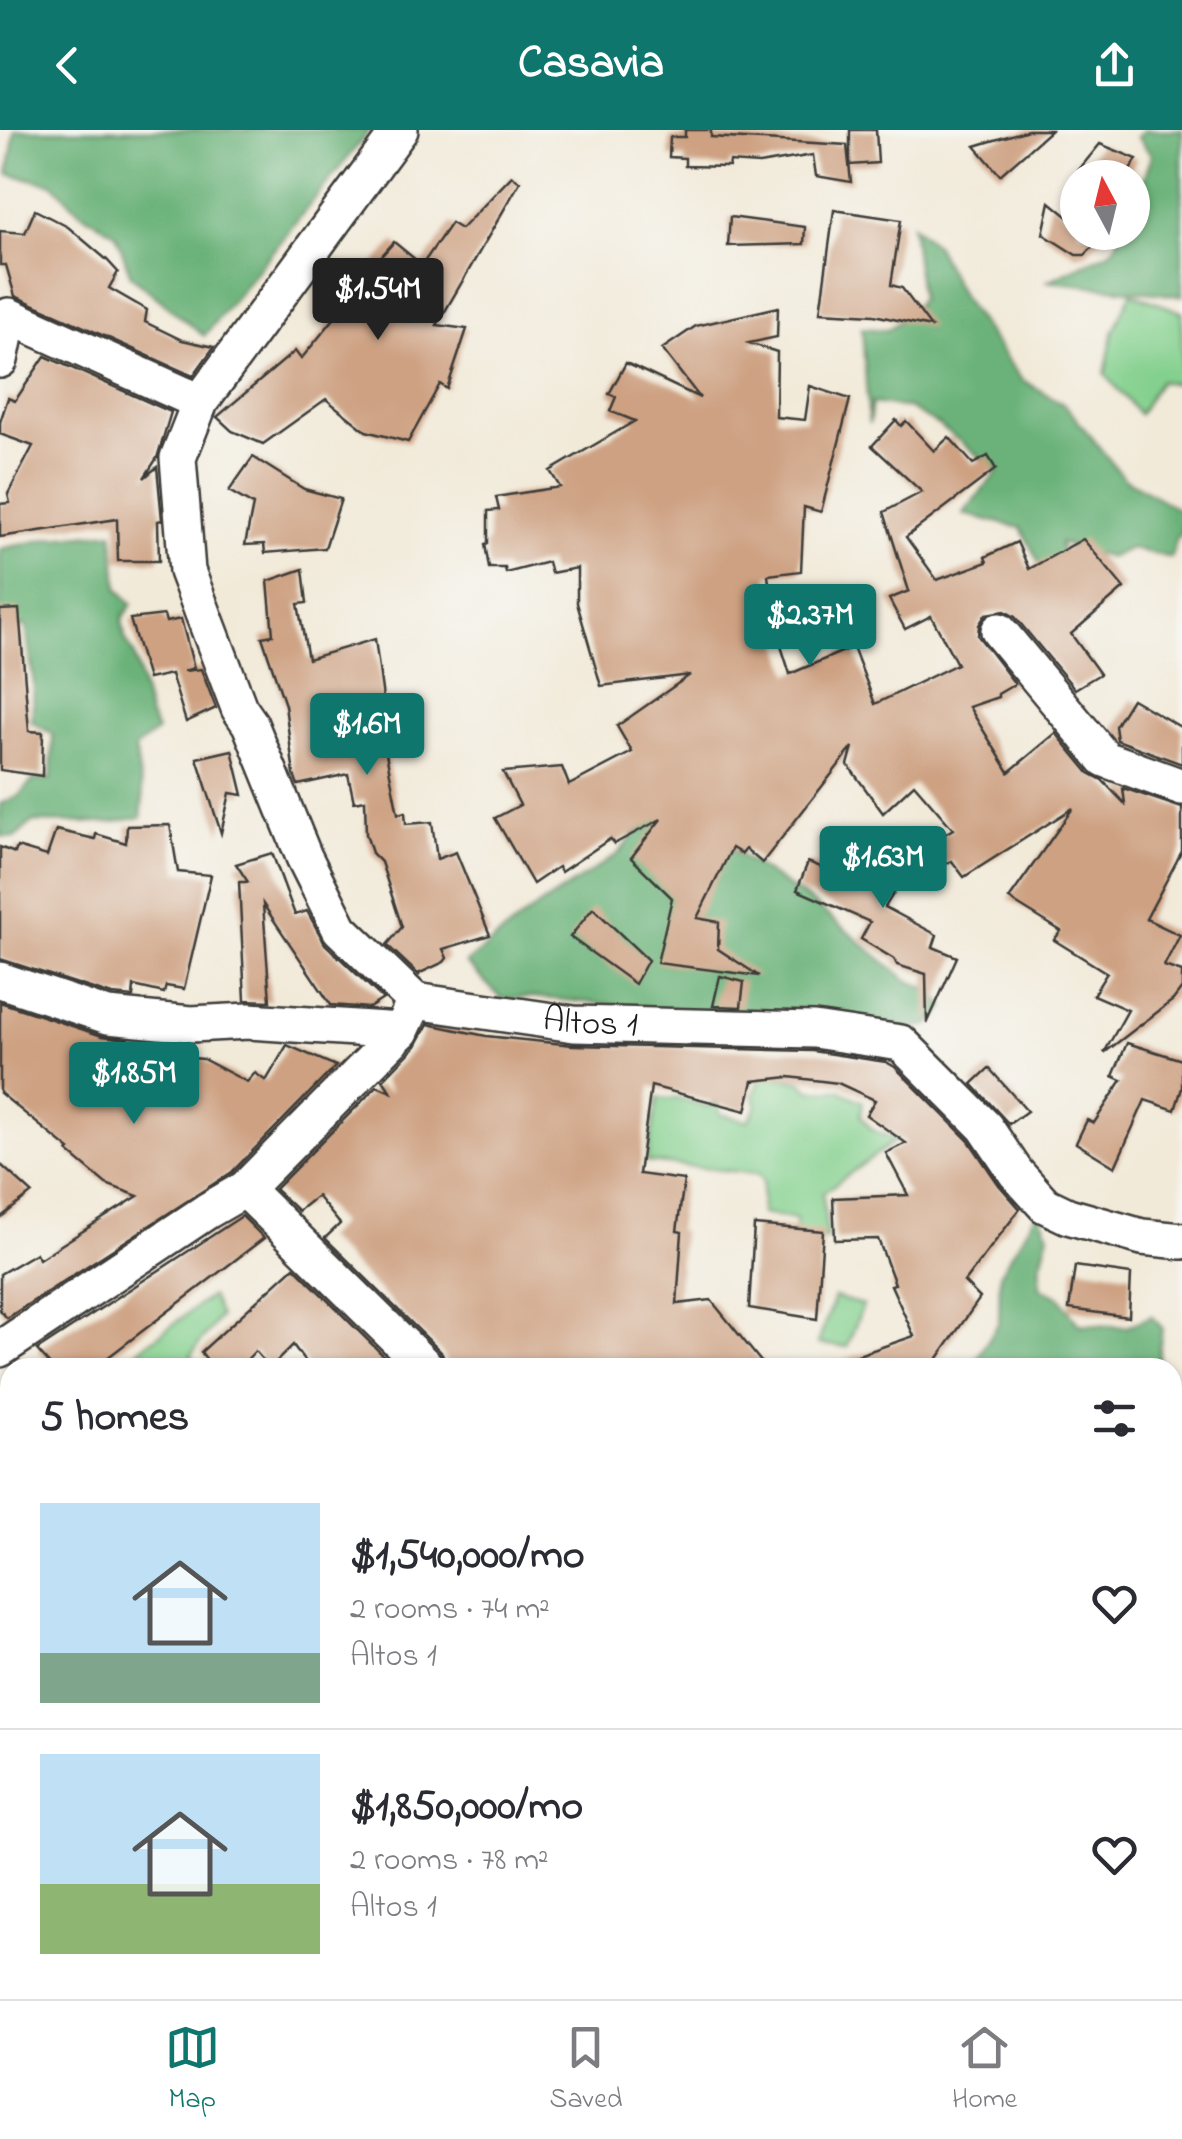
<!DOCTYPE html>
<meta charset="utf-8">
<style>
body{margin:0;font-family:"Indie Flower",sans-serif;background:#f7f7f7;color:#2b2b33;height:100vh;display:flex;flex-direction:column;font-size:38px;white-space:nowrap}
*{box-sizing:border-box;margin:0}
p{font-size:32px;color:#7c7c81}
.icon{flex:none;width:55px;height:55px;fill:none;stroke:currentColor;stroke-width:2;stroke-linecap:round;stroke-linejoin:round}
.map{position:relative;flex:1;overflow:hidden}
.panel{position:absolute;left:0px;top:1228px;width:1182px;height:642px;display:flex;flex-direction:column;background:#fff;border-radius:30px 30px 0 0;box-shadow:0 2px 8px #0004}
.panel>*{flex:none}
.needle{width:65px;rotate:353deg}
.fabs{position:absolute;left:1060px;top:30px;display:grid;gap:20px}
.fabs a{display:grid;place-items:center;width:90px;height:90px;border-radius:50%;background:#fff;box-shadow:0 2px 8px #0004;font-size:50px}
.price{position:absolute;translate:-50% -85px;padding:0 22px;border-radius:10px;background:#0f766e;color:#fff;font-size:32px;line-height:65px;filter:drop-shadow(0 2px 5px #0008)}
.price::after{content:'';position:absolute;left:50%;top:60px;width:30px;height:22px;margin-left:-15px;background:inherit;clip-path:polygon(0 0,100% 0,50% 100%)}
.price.active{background:#222;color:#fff}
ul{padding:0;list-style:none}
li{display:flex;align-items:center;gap:30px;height:250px;padding:0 40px}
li+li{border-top:2px solid #e1e1e2}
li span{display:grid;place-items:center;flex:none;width:280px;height:200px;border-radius:0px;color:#555}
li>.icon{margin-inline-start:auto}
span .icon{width:120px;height:120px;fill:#fffc;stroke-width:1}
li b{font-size:42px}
h2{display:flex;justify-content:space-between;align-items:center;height:120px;padding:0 40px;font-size:42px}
header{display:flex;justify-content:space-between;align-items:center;height:130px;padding:0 40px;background:#0f766e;color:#fff;font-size:45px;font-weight:800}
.menu{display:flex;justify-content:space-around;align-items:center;height:140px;border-top:2px solid #e1e1e2;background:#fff;font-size:28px;color:#7c7c81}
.menu a{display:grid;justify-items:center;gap:5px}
.menu .active{color:#0f766e}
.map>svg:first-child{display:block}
</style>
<header><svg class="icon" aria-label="back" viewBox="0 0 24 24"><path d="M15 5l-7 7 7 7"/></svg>Casavia<svg class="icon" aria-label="share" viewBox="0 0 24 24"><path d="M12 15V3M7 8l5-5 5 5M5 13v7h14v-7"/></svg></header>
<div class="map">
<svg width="1182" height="1869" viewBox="0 0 1182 1869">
<rect width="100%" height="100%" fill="#f6f6f2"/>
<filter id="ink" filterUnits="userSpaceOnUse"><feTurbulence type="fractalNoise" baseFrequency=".01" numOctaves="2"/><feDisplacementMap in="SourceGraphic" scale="20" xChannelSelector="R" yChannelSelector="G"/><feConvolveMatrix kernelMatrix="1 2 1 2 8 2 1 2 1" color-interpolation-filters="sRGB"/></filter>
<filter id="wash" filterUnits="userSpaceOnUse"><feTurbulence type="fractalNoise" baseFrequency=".0048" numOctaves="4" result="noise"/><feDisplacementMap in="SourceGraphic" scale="40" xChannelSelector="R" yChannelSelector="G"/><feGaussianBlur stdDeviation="2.25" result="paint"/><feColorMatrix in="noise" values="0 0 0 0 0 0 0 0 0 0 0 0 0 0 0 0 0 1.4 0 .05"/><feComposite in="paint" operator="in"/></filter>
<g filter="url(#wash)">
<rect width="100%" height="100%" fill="#f2ead9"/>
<g fill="#84d08e" stroke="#507655" stroke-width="2.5">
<path d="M1131,163l51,19v73l-23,-4 -20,33 -34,-40 8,-41z"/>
<path d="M762,946l38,5 11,10 28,-1 24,12 -2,14 11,14 24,10 -73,53 4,45 -32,1 1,-20 -35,-5 2,-33 -5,-7 -111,-12 11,-64 23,1 28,8 5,-4 5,2 1,9 28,7 9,-14 -3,-12z"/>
<path d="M211,1166l9,20 -29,39 9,12h-84z"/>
<path d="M834,1167l29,8 -16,42 -29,-3z"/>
</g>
<g fill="#6bb279" stroke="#44674a" stroke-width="2.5">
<path d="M15,0h355l-166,206 -73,-60 -15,-42 -36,-22 -27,-28 -45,-10z"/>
<path d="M1144,0h38v166l-134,-15 65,-31 8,-17 11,-1c0,-33 13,-47 19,-78l-14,-17z"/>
<path d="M912,95l24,21 27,53 58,80 45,27 58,72 58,34v22l-5,4 -6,20 -41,-10 -21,10 -49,-16 5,30 -25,-7 -19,-37 -58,-14 35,-43 -58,-45 -32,-18 -36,-5 -3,21 -7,-96 25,2 26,-19 7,-14z"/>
<path d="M113,402l5,57 14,15 -10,15 3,20 9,15 15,61 8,16 -22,17 8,51 -2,18 -31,6 -78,-1 -17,16 -15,-2v-32l19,-8 14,-16 18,-1 2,-45 -21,-12 2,-36 -8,-60 -26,-1v-76l52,-11z"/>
<path d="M672,677l20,10 39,32 83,55 93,76 25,11 13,16 -16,18 -34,6 -364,-34 -29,2 -36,-36 63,-50 89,-59 17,-20z"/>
<path d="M1038,1081l11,23 -8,29 -1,25 19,8 19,28 48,3 26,-11 10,12 -5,39 -192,1 11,-8 23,-38 1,-49z"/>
<path d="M1182,1532v163l-9,4v-161l4,1z"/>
</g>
<g id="blocks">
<g fill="#cea182">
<path d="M685,0h26v7l136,8 4,37 -35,-6 -3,-21 -54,9 -29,-2 -1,5 -44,-1v-8l-16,-1 1,-20h15z"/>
<path d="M850,0h26l2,33 -28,2z"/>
<path d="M1028,0h23l-51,45 -25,-29z"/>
<path d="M1100,14l37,15 -12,19h-53z"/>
<path d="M512,46l8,6 -83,143 30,4 -20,60 -7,-5 -32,58 -42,-11 -40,-32 -63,45 -31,-13 -15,-14 78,-66 6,8 41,-50 27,-36 -2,-1 27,-30 28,23 29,-42 10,6z"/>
<path d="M1050,72l28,23v7h12l10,7 -15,16h-9l-33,-21z"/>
<path d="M35,80l33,17 39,33 11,12 -9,16 38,22 -2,12 37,18 32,7 -21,29 -178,-80 -9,-31h-6v-34l25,2z"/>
<path d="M834,80l67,10 -10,65 11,3 29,39 -57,-12 -54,-3z"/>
<path d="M730,87l75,10 -1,17 -76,2z"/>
<path d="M778,177l-1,30 -28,6 28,9 -1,65 29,3 5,-34 40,13 -29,113 -17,-5 -3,64 -33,4 6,49 16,50 63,-27 22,57 82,-40 -26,-48 -26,13 -16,-30 20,-8 -25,-79 38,-20 -50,-46 24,-26 5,6 5,-5 28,30 15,-14 24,27 15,-8 8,13 -90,68 31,43 50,-18 -2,-5 32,-15 12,27 54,-30 41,49 -53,46 29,40 -25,15 -60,-72 -10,-6 -19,3 -7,11 -1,11 37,48 -17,10v3l-29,10 40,65 47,-39 33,40 13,7 23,24 -2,-16 59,20v43l-36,68 34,16 -16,31 18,6v16l-9,12 -69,53 24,-43 -35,-15 14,-22 -53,-33 7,-9 -52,-32 64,-91 -109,69 -12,-16 -10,5 -15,-21 26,-16 -39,-45 -31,29 -35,-48 5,-18 -91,116 -16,-14 -4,5 -10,-6 -35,70 22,4 -1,27 41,27 -102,-13 15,-65 -41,-40 30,-39 -47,25 -4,-5 -49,33 -3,-5 -25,17 -38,-66 25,-13 -17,-33 59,-5 7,18 63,-33 -15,-26 73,-51 -89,11 -24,-83v-35l-26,5 -3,-11 -42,11 -1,-5h-16l-4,-24 3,-1v-32l11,-1 -3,-13 64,-10 -10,-16 85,-50 -25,-10 6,-14 -7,-3 17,-31 74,35 -38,-49 34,-23z"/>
<path d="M45,226l126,56 -14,46 -13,20 13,-11 5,53 -4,1 1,40h-41l-1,-42 -117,18v-33l10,-1 -2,-9 25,-48 -33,-12v-12l8,-24 7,3z"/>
<path d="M253,327l51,32 37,10 -16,49 -60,5 -1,-9 -19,1 8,-40 -24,-14z"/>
<path d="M303,439l4,34 -9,1 10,55 67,-20 14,103 -5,1 14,71 7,-2 1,12 26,-2 5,37 19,-7 34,83 -47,14 4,9 -3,4 -26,12 2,2 -33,-31 15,-18 -21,-65 -9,-9 -6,-19 -1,-34 -11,2 -6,-28 -50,11 -4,-10 -9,-70 -23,-68 11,-2 -5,-54z"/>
<path d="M19,479l10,122 14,1 -1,44 -42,-6v-160z"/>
<path d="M164,485l2,7 15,-3 13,49 -10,3 17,-2 15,39 -30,14 -15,-48 -23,5 -18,-60z"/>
<path d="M1132,569l50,29v36l-65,-24 -2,-14z"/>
<path d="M232,620l11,45 -13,-2 -9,40 -24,-75z"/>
<path d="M170,695l8,47 33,3 -27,114 -18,-3 -2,7 -30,-7 -1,11 -21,-2 -112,-36v-112l15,6 2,-6 30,9 9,-26 39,9 1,-5 30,9 1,-17z"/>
<path d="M877,703l36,29 -28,45 52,28 -4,12 24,10 -30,67 -1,-50 -29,-9 -3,-6 -33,-20 9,-17 -73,-32 11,-28 34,13z"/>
<path d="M272,723l23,62 12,-4 18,33 58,55 -14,9 -38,-3 -68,-101 7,97 -25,-1 -6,-118h9l-12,-18z"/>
<path d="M593,778l55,52 -13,24 -65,-47z"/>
<path d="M720,846l24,6 -3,25 -28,-1z"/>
<path d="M0,872l102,34 25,3 20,15 56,5 44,23 8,-9 11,8 21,-36 49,21 -104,106 -225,146 -7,-8v-36l36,-21 3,6 99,-63 -32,-12 -38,-32 2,-2 -70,-57z"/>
<path d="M428,894l58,12 87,9 239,6 74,11 9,5 74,74 30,44 21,24 -56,73 16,16 -49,70h-96v-5l79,-27 -23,-51 4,-1 -17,-45 -43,1 -2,-42 75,-3 -22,-42 20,-10 -40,-28 9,-15 -37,-17 -49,-6 -36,4 -7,30 -95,-25 -12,88 45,6 -7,51 5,1 -5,72 34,-4 55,68h-318l-6,-15 -117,-115 15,-14 -23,-28 -19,15 -23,-22 102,-103 14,6 -8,-12 33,-34z"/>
<path d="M1127,913l55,17v28l-7,22 -30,-10 -30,67 -39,-24 11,-23 7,3 28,-43 -9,-4z"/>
<path d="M989,938l38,43 -18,13 -37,-40z"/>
<path d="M0,1034l32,29 -32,25z"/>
<path d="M242,1086l22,22 -170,130h-41l-16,-18z"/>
<path d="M754,1095l69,6 -6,88 -68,-11z"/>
<path d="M1075,1136l56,8 -2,43 -60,-8z"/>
<path d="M294,1137l102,101h-86l-17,-23 -23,23 -15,-17 -16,17h-26l-12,-16z"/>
</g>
</g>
</g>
<g filter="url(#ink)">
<use href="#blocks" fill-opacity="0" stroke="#3c3b38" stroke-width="2.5"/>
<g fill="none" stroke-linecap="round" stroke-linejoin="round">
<g stroke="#3c3b38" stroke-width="40">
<g id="minor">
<path id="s1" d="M400,0l-200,272 -22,56 9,113 52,137 11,16 54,133 36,72 75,72 159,23 240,6 87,13 84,84 31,46 29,32 23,11 74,21 40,4"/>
<path d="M0,230l9,-44 191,86"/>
<path d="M999,501l106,128 77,28"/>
<path d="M0,850l108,36 83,8 58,-3 152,10"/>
<path d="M245,1059l182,179"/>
<path d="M0,1219l207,-138 38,-22 156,-158 14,-30"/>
<path d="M0,1809l10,5"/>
<path d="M85,1860l13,9"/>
<path d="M1139,1860l9,9"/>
<path d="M253,1869l12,-9"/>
</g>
</g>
<use href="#minor" stroke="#fff" stroke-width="35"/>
</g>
</g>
<g text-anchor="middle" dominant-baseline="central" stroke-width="8" stroke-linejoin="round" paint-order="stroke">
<g font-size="35" fill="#1c1c1c" stroke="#f6f6f2">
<text stroke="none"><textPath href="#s1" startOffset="1182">Altos 1</textPath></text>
</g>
</g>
</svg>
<div class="fabs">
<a><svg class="needle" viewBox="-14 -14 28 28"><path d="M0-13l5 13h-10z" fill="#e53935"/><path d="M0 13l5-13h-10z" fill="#7c7c81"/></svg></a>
</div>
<b class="price active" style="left:378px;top:213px">$1.54M</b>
<b class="price" style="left:810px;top:539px">$2.37M</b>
<b class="price" style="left:367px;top:648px">$1.6M</b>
<b class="price" style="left:883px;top:781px">$1.63M</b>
<b class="price" style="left:134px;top:997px">$1.85M</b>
<section class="panel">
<h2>5 homes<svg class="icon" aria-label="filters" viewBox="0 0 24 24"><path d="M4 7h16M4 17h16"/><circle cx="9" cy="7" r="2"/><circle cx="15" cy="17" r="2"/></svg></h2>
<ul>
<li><span style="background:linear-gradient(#bfe0f5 75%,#7fa58c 0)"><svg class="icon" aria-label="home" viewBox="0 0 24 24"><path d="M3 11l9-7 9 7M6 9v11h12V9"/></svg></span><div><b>$1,540,000/mo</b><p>2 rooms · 74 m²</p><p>Altos 1</p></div><svg class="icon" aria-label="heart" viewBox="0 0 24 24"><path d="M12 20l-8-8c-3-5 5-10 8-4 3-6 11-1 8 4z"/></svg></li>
<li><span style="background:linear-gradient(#bfe0f5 65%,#8fb573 0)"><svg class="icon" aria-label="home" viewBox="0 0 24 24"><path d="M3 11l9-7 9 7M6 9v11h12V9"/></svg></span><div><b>$1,850,000/mo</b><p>2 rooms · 78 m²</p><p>Altos 1</p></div><svg class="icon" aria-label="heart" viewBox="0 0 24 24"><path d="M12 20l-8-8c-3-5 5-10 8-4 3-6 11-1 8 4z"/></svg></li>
</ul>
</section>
</div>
<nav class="menu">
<a class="active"><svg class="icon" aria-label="map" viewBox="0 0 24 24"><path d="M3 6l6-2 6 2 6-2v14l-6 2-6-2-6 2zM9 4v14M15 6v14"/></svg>Map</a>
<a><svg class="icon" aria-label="saved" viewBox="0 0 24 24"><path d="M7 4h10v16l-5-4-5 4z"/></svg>Saved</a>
<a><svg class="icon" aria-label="home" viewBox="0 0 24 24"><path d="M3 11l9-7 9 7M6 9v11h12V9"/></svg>Home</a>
</nav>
